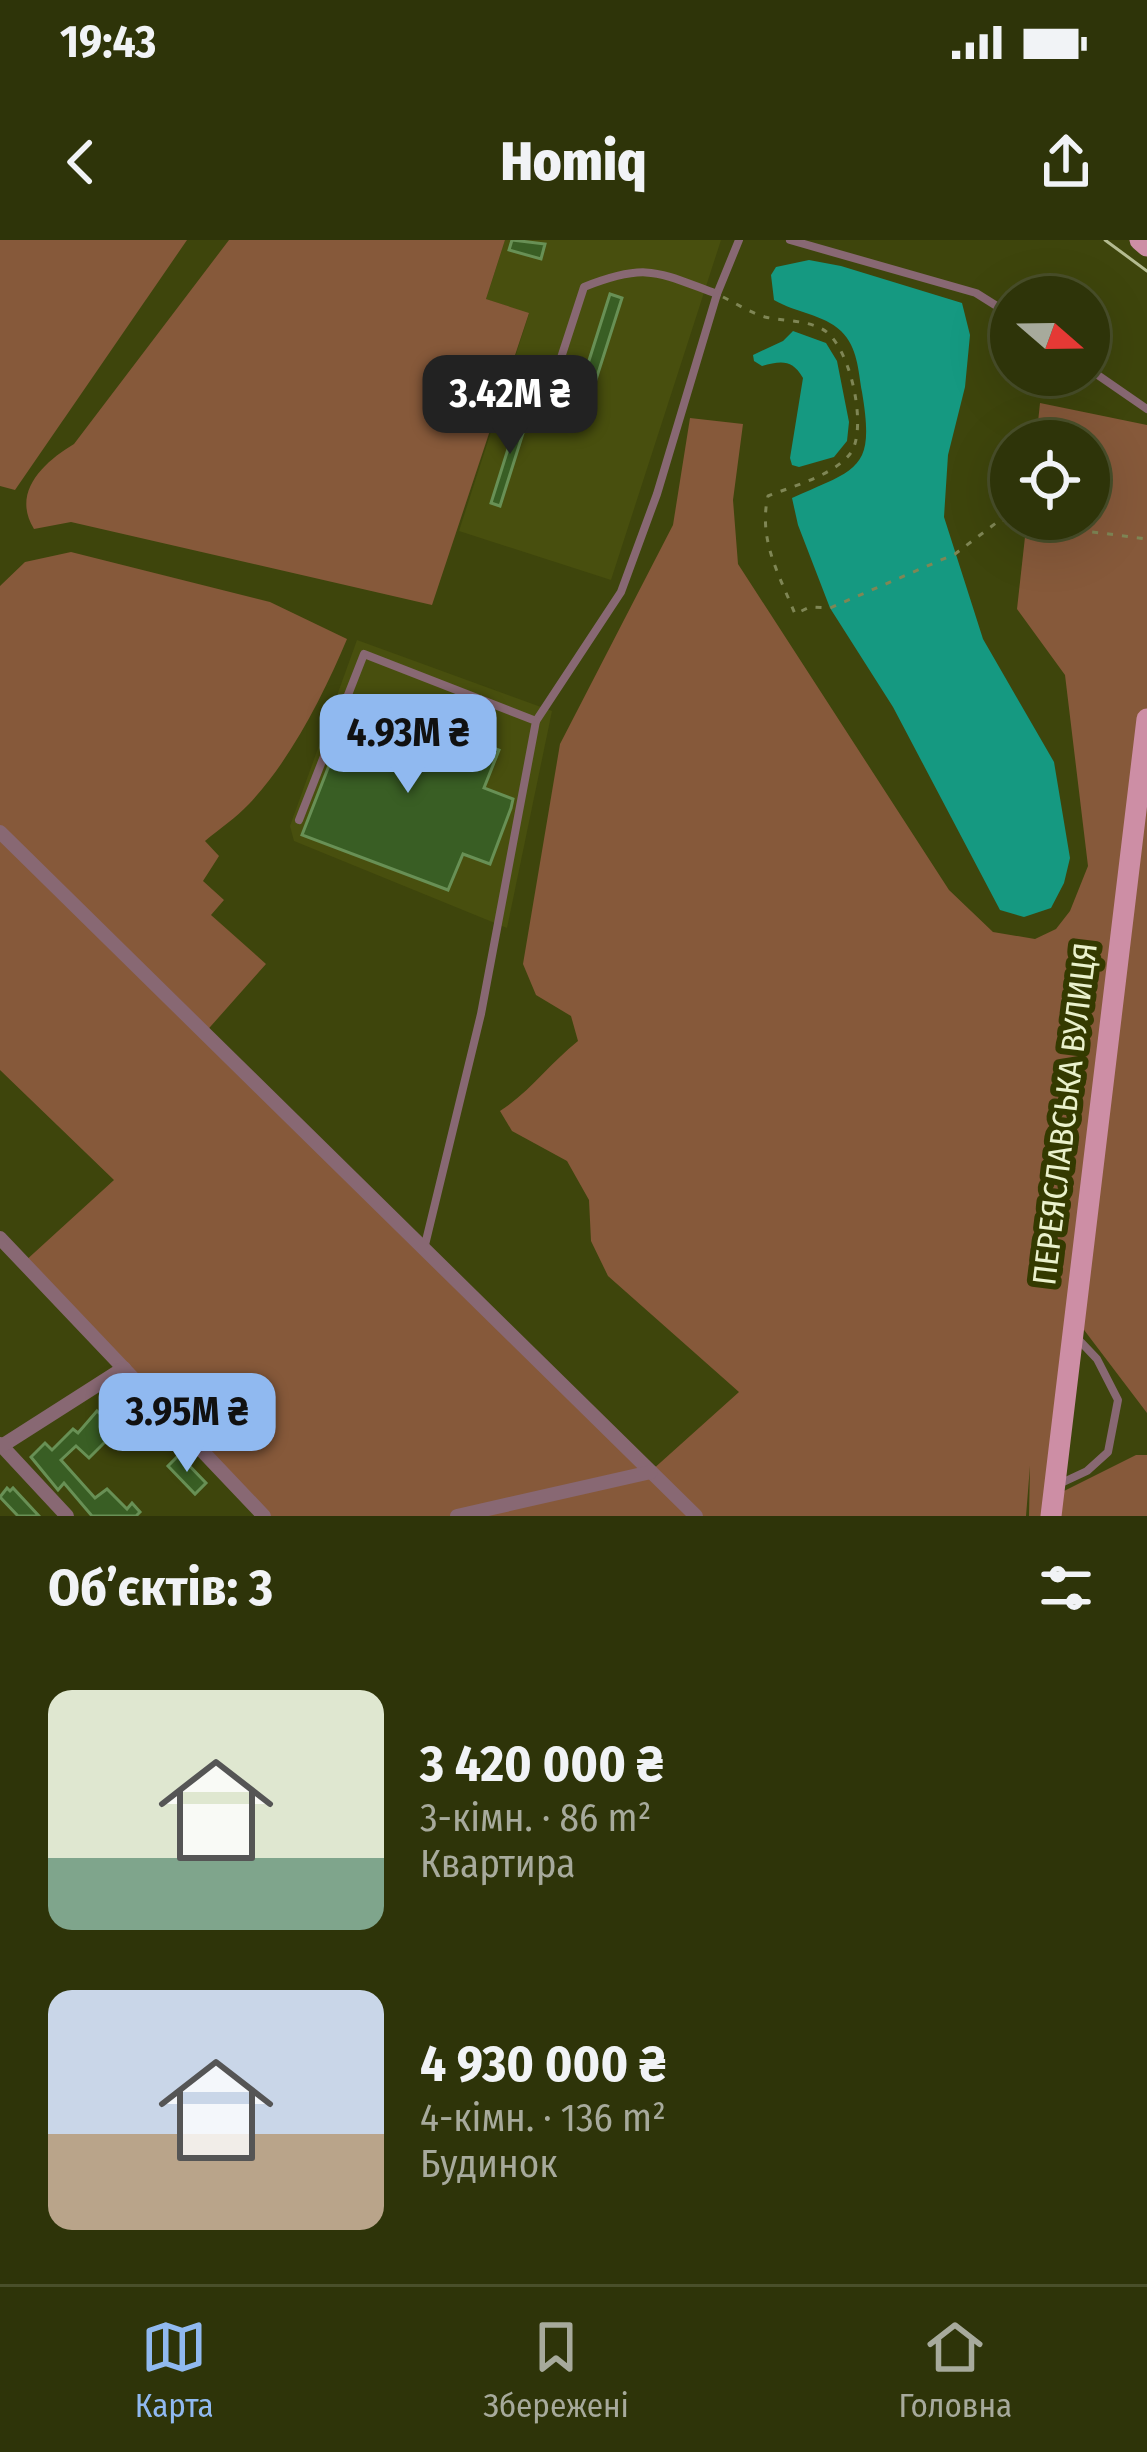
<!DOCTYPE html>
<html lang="uk">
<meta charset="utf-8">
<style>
body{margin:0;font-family:"Fira Sans Condensed",sans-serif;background:#3a3f17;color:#f1f3f6;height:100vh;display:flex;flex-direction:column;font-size:45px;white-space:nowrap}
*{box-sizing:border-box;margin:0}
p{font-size:39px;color:#a7aa9c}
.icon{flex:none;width:66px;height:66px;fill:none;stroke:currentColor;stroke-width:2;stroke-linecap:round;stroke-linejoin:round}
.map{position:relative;height:1276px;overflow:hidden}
.side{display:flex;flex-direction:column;background:#2e3409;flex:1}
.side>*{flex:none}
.needle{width:78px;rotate:110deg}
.tools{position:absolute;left:990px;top:36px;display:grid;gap:24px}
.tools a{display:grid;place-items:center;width:120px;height:120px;border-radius:50%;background:#2e3409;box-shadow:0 12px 48px #0002,0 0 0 3px #494f2a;font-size:60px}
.price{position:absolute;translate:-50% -102px;padding:0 27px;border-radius:24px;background:#90b9f0;color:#111;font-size:39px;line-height:78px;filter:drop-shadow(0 3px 6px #0008)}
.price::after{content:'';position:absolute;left:50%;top:72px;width:36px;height:27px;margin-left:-18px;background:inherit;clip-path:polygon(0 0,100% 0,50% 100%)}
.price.current{background:#222;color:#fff}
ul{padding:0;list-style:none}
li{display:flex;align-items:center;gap:36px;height:300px;padding:0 48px}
li span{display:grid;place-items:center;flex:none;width:336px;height:240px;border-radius:24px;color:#555}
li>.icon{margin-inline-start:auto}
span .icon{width:144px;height:144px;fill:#fffc;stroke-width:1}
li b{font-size:51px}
h2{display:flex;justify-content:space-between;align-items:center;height:144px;padding:0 48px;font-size:51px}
.status{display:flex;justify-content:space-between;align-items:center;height:84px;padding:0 60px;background:#2e3409;direction:ltr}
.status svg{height:33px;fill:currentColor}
header{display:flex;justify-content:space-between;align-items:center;height:156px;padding:0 48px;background:#2e3409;font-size:54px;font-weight:800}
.dock{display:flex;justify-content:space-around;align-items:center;height:168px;border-top:3px solid #494f2a;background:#2e3409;font-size:33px;color:#a7aa9c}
.dock a{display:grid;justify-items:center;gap:6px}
.dock .current{color:#90b9f0}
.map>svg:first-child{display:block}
</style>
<div class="status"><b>19:43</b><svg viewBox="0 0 49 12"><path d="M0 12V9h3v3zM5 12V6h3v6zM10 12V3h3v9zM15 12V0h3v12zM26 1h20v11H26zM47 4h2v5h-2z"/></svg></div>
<header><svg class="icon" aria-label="back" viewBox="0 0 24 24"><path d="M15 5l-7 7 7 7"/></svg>Homiq<svg class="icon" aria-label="share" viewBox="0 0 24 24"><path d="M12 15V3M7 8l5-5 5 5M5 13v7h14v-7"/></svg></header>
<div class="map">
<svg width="1147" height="1276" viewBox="0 0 1147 1276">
<rect width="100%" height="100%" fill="#3e450c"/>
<g fill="#484f0e">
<path d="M505,0h216l-110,340 -152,-49 70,-217 -43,-15z"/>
<path d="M357,400l195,71 -45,217 -213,-87 -4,-15z"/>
</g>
<g fill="#86593a">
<path d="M0,0h187l-172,250 -15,-4z"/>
<path d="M229,0h276l-19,59 43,14 -97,292 -361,-83 -37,7c-23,-37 10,-67 40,-85z"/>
<path d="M1040,163l107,22v988l-72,-95 -21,178 82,-41h11v61h-118l1,-50 -4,50h-762l-241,-253 91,-83 -114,-110v-484l25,-24 46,-10 199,50 77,37c-23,55 -57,122 -98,165 -13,14 -30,25 -44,37l14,15 -16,25 21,19 -13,15 55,49 -63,71 448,436 88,-79 -131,-116 -17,-35 -2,-41 -22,-39 -55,-30 -12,-20c32,-21 49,-47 78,-70l-7,-25 -35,-21 -13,-31 37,-220 113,-219 17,-107 53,6 -10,76 5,64 211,326 44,42 42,7 21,-10 14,-18 18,-45 -23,-191 -48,-66 10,-90h62v-78h-53z"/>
</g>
<g fill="#159981">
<path d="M809,20l32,6 121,37 8,32 -5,52 -17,68 -4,62 39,122 71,123 16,96 -6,25 -13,25 -27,9 -24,-7 -107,-203 -63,-99 -32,-83 -6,-27c67,-30 83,-28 70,-106 -4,-22 -4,-44 -21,-61 -18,-17 -45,-18 -67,-31l-3,-25 5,-8z"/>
<path d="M793,91l33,12 11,18 12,61 -2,19 -13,16 -35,10 -7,-2 -2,-7 13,-80c-11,-19 -22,-17 -41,-12l-8,-5 -1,-6 30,-14z"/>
</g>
<g fill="#395e24" stroke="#689055" stroke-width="3">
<path d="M512,0l33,4 -4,15 -32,-9z"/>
<path d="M610,54l12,4 -36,113 -12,-3z"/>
<path d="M521,168l9,3 -30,95 -9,-3z"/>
<path d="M356,456l143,54 -15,38 29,11 -2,9 -21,56 -27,-10 -15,36 -146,-55z"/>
<path d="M125,1149l10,11 -2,2 25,21 -10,10 -34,-33z"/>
<path d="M97,1171l28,26 -10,10 -8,-7 -18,18 -13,-12 -15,14 34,38 12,-9 20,20 5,-6 8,9 -4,4h-44l-28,-33 -6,7 -27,-33 14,-14 7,7 21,-21 5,4z"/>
<path d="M179,1215l27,28 -11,11 -27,-28z"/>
<path d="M7,1248l3,3 3,-3 26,28h-21l-18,-19z"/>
</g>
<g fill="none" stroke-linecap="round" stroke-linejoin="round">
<path stroke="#7f8655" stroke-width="3" stroke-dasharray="6 9" stroke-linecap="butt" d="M723,57c14,7 28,16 42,20 18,4 39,3 55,11 30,12 49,102 30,126 -18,22 -57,32 -82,42 -10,44 11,78 27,118l15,-7 20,1 125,-54 45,-34 147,19"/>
<g stroke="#886873" stroke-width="8">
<path d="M790,0l186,53 35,22"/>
<path d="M1089,129l58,40"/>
<path d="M544,170l40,-123c63,-25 73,-15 133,7"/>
<path d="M536,481l85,-129 36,-98 60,-200 22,-54"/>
<path d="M299,580l65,-166 172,67 -55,293 -57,235"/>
<path d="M1057,1245l30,-14 21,-19 10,-52 -21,-41 -20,-21"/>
</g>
<g stroke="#886873" stroke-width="14">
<path d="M0,592l696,684"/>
<path d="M0,998l264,278"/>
<path d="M0,1204l67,72"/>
<path d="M0,1207l124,-79"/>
<path d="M457,1276l194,-44"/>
</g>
<g stroke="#cd8ea5" stroke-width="21">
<path d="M1140,0l7,6"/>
<path d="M1051,1276l96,-797"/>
</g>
<path stroke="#b4bb90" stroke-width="3" d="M1105,0l42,31"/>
</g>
<g text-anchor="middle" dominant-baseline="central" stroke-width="12" stroke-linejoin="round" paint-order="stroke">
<g font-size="33" fill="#eaf1cc" stroke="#343a00">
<text transform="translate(1065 874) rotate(-83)">ПЕРЕЯСЛАВСЬКА ВУЛИЦЯ</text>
</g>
</g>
</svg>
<div class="tools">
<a><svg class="needle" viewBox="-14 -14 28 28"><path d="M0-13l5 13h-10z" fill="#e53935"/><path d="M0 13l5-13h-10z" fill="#a7aa9c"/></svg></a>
<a><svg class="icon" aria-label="locate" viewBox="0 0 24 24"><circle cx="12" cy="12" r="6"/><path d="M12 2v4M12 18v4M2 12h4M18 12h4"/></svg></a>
</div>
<b class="price current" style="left:510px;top:217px">3.42M ₴</b>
<b class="price" style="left:408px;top:556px">4.93M ₴</b>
<b class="price" style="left:187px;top:1235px">3.95M ₴</b>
</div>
<section class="side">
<h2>Об’єктів: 3<svg class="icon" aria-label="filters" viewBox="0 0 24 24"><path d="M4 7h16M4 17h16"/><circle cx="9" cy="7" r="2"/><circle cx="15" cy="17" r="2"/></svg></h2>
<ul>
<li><span style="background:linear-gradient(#dfe7d0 70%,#7fa58c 0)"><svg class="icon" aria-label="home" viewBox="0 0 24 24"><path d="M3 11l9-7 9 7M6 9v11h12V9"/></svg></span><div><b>3 420 000 ₴</b><p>3-кімн. · 86 m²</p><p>Квартира</p></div></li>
<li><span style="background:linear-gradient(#c9d6e8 60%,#b9a48a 0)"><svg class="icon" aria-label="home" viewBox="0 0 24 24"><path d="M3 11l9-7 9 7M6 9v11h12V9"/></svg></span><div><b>4 930 000 ₴</b><p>4-кімн. · 136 m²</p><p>Будинок</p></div></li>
</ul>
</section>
<nav class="dock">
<a class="current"><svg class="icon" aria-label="map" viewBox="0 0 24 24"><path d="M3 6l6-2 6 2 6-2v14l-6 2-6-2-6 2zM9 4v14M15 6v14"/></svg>Карта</a>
<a><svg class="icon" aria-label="saved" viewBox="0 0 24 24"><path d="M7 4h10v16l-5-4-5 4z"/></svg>Збережені</a>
<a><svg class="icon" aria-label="home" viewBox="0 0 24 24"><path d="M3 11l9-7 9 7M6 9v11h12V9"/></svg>Головна</a>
</nav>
